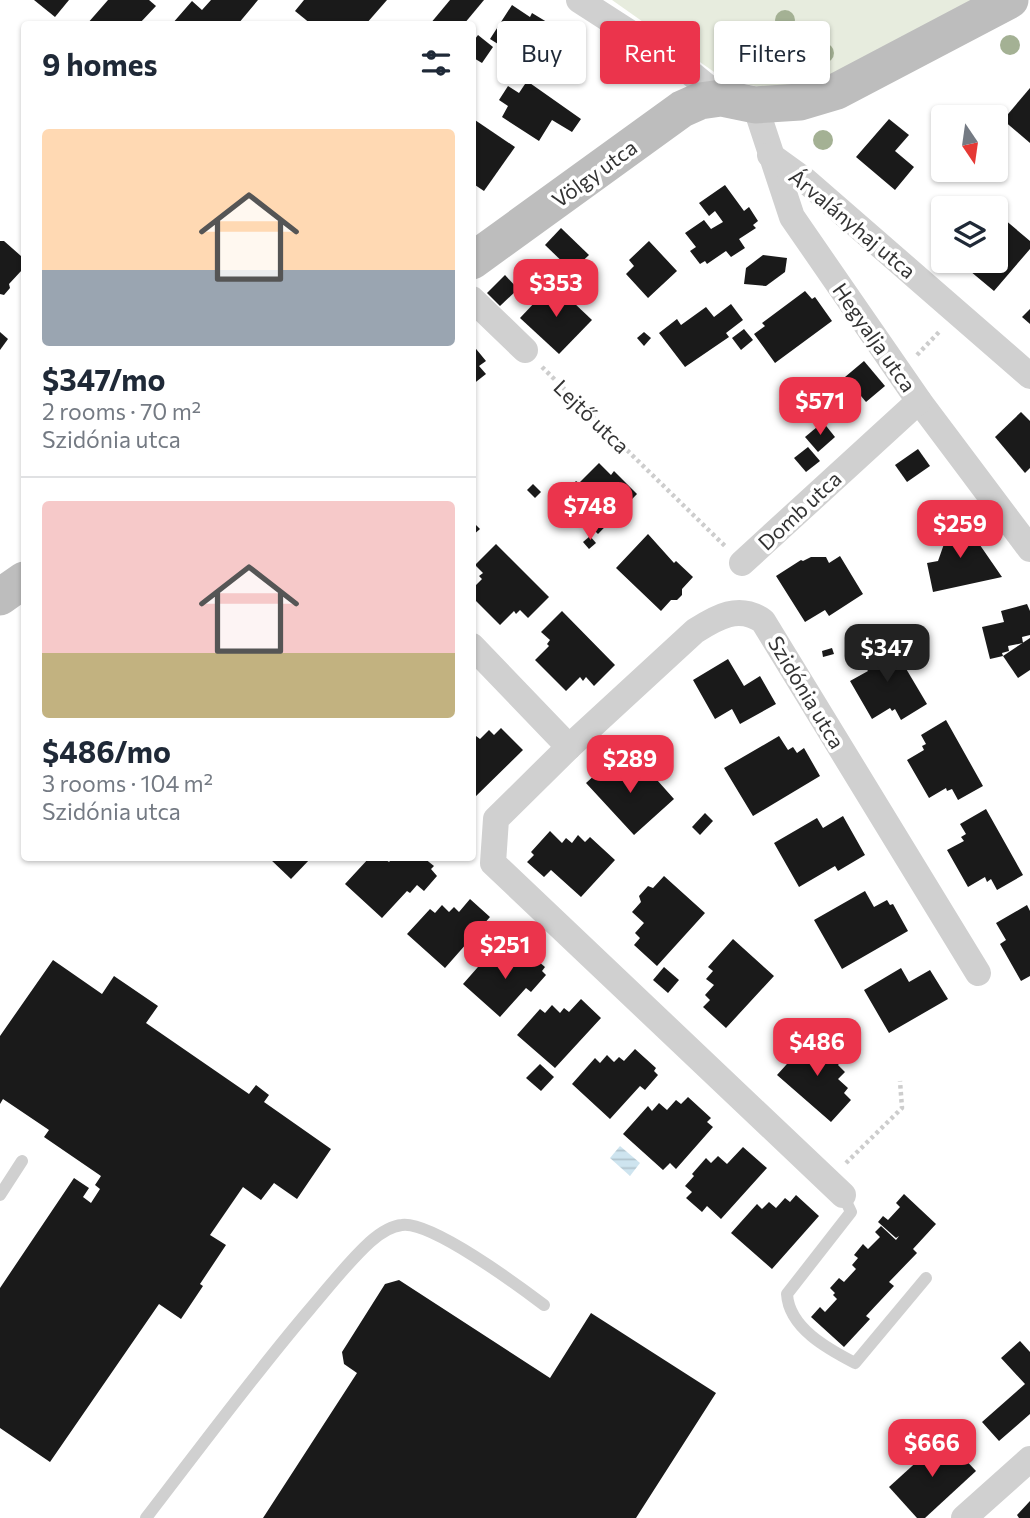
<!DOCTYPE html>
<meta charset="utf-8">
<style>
body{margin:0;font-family:Commissioner,sans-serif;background:#f6f6f7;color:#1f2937;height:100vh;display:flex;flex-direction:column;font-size:26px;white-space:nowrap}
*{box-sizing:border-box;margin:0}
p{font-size:23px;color:#747a83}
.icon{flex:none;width:38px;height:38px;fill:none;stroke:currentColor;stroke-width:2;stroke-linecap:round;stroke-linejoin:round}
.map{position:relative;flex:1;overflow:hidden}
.drawer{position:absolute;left:21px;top:21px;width:455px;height:840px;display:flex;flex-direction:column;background:#fff;border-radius:7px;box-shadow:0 2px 5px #0004}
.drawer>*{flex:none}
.guide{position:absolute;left:497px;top:21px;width:427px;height:63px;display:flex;gap:14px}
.needle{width:46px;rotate:167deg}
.controls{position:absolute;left:931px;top:105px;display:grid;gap:14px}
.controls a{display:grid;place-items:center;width:77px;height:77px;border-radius:7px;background:#fff;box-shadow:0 2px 5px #0004;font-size:35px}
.price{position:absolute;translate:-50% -60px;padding:0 16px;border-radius:14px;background:#eb344c;color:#fff;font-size:23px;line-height:46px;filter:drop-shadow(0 2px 4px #0008)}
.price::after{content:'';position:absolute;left:50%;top:42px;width:21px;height:16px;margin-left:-10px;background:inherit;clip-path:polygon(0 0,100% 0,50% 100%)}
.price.on{background:#222;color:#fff}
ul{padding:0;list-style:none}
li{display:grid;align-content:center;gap:14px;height:371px;padding:0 21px}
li+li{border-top:2px solid #e0e1e3}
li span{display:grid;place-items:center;height:217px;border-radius:7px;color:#555}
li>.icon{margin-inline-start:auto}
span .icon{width:126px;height:126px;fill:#fffc;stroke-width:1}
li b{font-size:30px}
h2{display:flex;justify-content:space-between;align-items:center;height:84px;padding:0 21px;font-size:30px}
.chip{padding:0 24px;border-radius:7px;background:#fff;box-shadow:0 2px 5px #0004;font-size:24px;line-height:63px}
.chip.on{background:#eb344c;color:#fff}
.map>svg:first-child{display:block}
</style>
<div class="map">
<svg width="1030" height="1518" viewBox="0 0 1030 1518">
<defs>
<pattern id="water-rules" width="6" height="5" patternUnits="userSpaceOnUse" patternTransform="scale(1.75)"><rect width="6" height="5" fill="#cee4ef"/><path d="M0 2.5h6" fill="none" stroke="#b1c4cd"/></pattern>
</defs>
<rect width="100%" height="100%" fill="#fff"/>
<path fill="#e7ecde" d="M612,0h374l-158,78 -32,9 -32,1 -40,-9z"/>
<path fill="url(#water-rules)" d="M620,1146l20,17 -10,13 -20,-18z"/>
<g fill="#1a1a1a">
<path d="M34,0h35l-14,17z"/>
<path d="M108,0h41l7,6 -17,18h-52z"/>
<path d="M211,0h47l-20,24h-66l20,-23 10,9z"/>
<path d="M304,0h83l-21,24h-55l-16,-13z"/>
<path d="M450,0h34l-20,24h-34z"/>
<path d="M512,5l18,12 2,-4 33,20 -16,25 -27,-17 -8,13 -24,-15z"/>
<path d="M478,35l15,12 -11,16 -10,-6v-14z"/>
<path d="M527,81l54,38 -9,13 -20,-12 -13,21 -37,-24 6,-11 -9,-6 9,-14 11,7z"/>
<path d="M1030,88v55l-27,-23z"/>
<path d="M472,118l43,29 -31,44 -12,-8z"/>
<path d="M889,119l20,16 -14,16 19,16 -19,23 -39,-33z"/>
<path d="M725,185l19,26 5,-4 9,14 -5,4 3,3 -17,11 6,9 -14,9 -5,-6 -19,13 -2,-3 -5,3 -10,-13 6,-4 -11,-14 19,-13 7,9 12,-7 -8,-11 -6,5 -10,-13z"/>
<path d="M1004,219l26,22v8l-36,42 -36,-30h38v-33z"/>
<path d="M561,228l28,27 -17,16 -27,-26z"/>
<path d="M0,241h4l17,15 1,14 -13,14 1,4 -6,7 -4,-1z"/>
<path d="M649,241l28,30 -29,27 -22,-24 8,-8 -5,-6z"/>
<path d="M763,255l24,3 -2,14 -19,14 -22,-2 2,-16z"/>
<path d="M505,275l13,14 -18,17 -13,-13z"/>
<path d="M553,283l39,37 -33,34 -39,-36z"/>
<path d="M805,291l7,8 3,-2 17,24 -57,42 -21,-29 11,-8 -3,-3z"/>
<path d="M731,304l12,16 -17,13 3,4 -44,30 -26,-34 18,-14 4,6 25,-18 8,10z"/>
<path d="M1030,309v15l-8,-7z"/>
<path d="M744,329l9,11 -12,10 -9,-12z"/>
<path d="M0,332l8,7 -8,11z"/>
<path d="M644,332l7,6 -7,8 -7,-8z"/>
<path d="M472,344l14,17 -7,5 7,8 -14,11z"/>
<path d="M864,361l21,25 -19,16 -21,-25z"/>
<path d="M1021,412l9,9v47l-5,5 -30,-36z"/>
<path d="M823,422l12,15 -17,15 -13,-15z"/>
<path d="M808,447l12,14 -14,11 -12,-14z"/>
<path d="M918,449l12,17 -23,16 -12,-17z"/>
<path d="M599,463l12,12 3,-4 23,23 -39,40 -38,-37 16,-16 3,2z"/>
<path d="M533,484l8,8 -6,6 -8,-8z"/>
<path d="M962,519l40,58 -69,15 -6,-29 11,-2 6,-17 -6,-10z"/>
<path d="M472,521l8,8 -8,7z"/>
<path d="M648,534l26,29 2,-2 17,16 -11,12v6l-5,5h-6l-10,11 -45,-43z"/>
<path d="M590,536l6,7 -7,6 -6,-7z"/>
<path d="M496,544l53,53 -21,21 -8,-8 -4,4 -2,-3 -14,14 -28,-28v-8l10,-10 -3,-3 4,-3 -8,-8z"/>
<path d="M840,556l23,38 -34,22 -4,-6 -20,12 -29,-46 25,-16 2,1 8,-4h15l3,6z"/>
<path d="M1027,604l3,7v24l-8,2 1,6 -15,3 1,5 -7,2 1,3 -13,3 -8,-32 22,-5 -3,-11z"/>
<path d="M562,611l53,54 -21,21 -8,-9 -3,4 -3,-4 -14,14 -31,-31 14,-14 -2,-2 3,-4 -9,-8z"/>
<path d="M1030,638v32l-12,8 -15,-22z"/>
<path d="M889,640l38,64 -26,16 -6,-11 -3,2 -2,-3 -18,11 -22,-38 18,-10 -3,-4 3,-2 -5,-10z"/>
<path d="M832,648l2,6 -11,3 -1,-6z"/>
<path d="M728,659l16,27 16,-10 16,28 -36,20 -8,-15 -17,10 -22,-39z"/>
<path d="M946,720l37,66 -25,14 -6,-11 -5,2 -1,-3 -17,10 -22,-38 17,-10 -2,-4 4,-2 -5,-9z"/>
<path d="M501,728l22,22 -51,50v-67l8,6 9,-9 5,5z"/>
<path d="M779,736l9,14 5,-3 4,6 7,-5 16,28 -67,40 -29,-48z"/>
<path d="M609,762l6,7 5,-5 10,11 7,-7 7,7 5,-4 25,28 -40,36 -48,-52z"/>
<path d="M986,809l37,66 -26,15 -6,-11 -4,3 -2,-5 -17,10 -21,-37 17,-9 -3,-4 5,-3 -6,-10z"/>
<path d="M705,813l8,8 -13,14 -8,-8z"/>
<path d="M843,816l22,39 -27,16 -3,-5 -36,21 -25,-44 43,-25 6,10z"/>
<path d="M550,831l12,12 4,-5 6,5 6,-8 7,7 5,-5 25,23 -34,37 -30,-27 -7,7 -17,-15 7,-7 -3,-3z"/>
<path d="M269,858h42l-20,21z"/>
<path d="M369,858h14l6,4 4,-4h31l10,8 -3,3 6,7 -13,15 -7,-6 -7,8 -3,-2 -25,27 -37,-34z"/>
<path d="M664,876l41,37 -48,53 -23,-21 6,-7 -5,-5 9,-10 -12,-11 9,-10 -2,-6 9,-10 5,2z"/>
<path d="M865,891l9,16 13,-7 3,5 3,-1 15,27 -66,38 -28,-49z"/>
<path d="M470,899l20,18 -45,51 -38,-34 23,-25 5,4 7,-8 7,7 5,-5 5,5z"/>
<path d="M1027,905l3,6v65l-9,5 -21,-37 6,-4 -10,-17z"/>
<path d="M733,939l41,37 -48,52 -23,-21 7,-7 -5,-5 9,-10 -8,-6 7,-8 -5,-4z"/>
<path d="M525,950l20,17 -3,4 4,4 -15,17 -5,-4 -26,29 -37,-33 22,-25 5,4 7,-7 8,7 4,-5 4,4z"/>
<path d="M53,960l49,34 12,-18 44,30 -12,17 103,71 7,-9 13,10 -5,7 67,47 -34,50 -23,-16 -13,17 -18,-13 -33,48 16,10 -26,39 3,2 -22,33 -22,-15 -109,158 -50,-34v-140l74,-110 15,10 -6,9 8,6 9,-14 -5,-4 6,-9 -57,-39 5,-7 -46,-31 -3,5v-68z"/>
<path d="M664,967l15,13 -11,13 -15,-13z"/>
<path d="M901,968l8,14 21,-12 18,29 -59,34 -25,-43z"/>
<path d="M581,999l20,19 -46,50 -38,-33 23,-26 5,4 7,-8 8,8 4,-5 5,4z"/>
<path d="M814,1034l28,26 -4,5 7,7 -7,7 10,9 -4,5 7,7 -20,22 -54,-47z"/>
<path d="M635,1049l21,19 -2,3 4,4 -13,15 -5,-4 -30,33 -38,-35 23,-26 5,5 7,-8 7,7 5,-5 5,4z"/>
<path d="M540,1064l14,13 -13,14 -15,-13z"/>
<path d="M688,1097l23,21 -4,4 6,5 -37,42 -6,-6 -7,7 -40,-36 25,-28 4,5 7,-8 8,7 9,-10 5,4z"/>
<path d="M743,1147l24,21 -46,51 -14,-13 -5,6 -16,-14 6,-6 -7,-6 9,-10 -2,-2 14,-16 5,5 7,-7 9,8z"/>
<path d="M904,1194l32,30 -23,25 4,4 -28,29 5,4 -28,30 4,3 -26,28 -33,-30 9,-10 5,5 12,-13 -4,-4 2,-2 -5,-5 9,-10 5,4 12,-13 -4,-4 6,-7 -4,-3 9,-11 5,5 12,-12 -5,-5 6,-6 15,14 3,-4 -3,2 -18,-16 5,-6 5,4 12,-13 -4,-4z"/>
<path d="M796,1195l23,21 -47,53 -41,-36 26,-29 5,5 7,-7 7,6 9,-10 5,4z"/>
<path d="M399,1280l151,98 41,-65 125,80 -80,125h-373l94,-145 -13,-9 -2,-12 43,-68z"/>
<path d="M1020,1341l10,11v62l-31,27 -17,-19 43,-38 -24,-26z"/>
<path d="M944,1437l32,34 -51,47h-8l-28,-31z"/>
<path d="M1030,1501v17h-11l-2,-3z"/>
</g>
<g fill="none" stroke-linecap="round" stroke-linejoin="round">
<g stroke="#cdcdcd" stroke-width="4.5" stroke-dasharray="3.5 3.5" stroke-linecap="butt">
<path d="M917,355l23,-24"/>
<path d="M542,367l184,180"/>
<path d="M846,1163l56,-55 -2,-27"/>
</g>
<g stroke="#d0d0d0" stroke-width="12">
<path d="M0,1195l22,-34"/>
<path d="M843,1195l8,17 -64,82c2,34 41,55 68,69l71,-85"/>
<path d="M146,1518c54,-70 107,-142 164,-209 19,-22 38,-47 60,-67 9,-8 21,-16 32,-17 29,-4 117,61 142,80"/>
</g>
<g stroke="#d0d0d0" stroke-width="26">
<path d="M579,0l104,67 38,31"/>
<path d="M755,105l37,112 127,184 111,148"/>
<path d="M770,155l36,26 224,195"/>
<path d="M472,299l53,51"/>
<path d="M742,563l177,-162"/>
<path d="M472,646l97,101"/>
<path d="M843,1195l-350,-332 3,-44 73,-72 126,-116c22,-14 44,-27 68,-10l215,352"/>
<path d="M964,1518l66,-59"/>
</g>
<g stroke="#bdbdbd" stroke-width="37">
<path d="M472,261l210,-152 18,-8 21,-3 34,7 45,-3 37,-11 173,-91"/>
<path d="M0,597l24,-17"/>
</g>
</g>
<g fill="#a4b194">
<circle cx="785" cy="20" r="10"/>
<circle cx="1010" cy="45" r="10"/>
<circle cx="824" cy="53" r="10"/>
<circle cx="823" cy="140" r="10"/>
</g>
<g text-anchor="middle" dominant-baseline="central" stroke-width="7" stroke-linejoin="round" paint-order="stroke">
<g font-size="21" fill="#333" stroke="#fff">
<text transform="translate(594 173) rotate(-36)">Völgy utca</text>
<text transform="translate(853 223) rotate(40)">Árvalányhaj utca</text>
<text transform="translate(875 337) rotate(55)">Hegyalja utca</text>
<text transform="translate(592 416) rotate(44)">Lejtő utca</text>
<text transform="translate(799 510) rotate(-43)">Domb utca</text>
<text transform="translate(807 692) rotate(59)">Szidónia utca</text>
</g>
</g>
</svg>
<div class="controls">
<a><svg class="needle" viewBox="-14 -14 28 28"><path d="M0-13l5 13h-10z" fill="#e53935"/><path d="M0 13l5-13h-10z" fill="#747a83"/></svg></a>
<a><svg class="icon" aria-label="layers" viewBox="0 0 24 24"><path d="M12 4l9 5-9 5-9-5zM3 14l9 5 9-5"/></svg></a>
</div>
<b class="price" style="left:556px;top:319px">$353</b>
<b class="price" style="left:820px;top:437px">$571</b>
<b class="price" style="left:590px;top:542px">$748</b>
<b class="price" style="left:960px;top:560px">$259</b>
<b class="price on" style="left:887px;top:684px">$347</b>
<b class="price" style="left:630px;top:795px">$289</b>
<b class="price" style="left:505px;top:981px">$251</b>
<b class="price" style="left:817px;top:1078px">$486</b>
<b class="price" style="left:932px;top:1479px">$666</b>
<div class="guide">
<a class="chip">Buy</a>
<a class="chip on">Rent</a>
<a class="chip">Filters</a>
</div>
<section class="drawer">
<h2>9 homes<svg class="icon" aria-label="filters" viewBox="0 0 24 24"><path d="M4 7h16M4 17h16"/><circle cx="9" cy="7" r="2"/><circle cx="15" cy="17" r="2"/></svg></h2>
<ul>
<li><span style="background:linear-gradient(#ffd9b3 65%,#9aa5b1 0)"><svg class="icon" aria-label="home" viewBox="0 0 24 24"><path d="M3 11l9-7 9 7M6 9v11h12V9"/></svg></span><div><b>$347/mo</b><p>2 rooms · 70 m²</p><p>Szidónia utca</p></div></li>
<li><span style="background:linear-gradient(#f6c9c9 70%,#c2b280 0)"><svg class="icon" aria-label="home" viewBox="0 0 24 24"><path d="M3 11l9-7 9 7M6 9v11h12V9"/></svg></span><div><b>$486/mo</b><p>3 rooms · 104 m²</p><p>Szidónia utca</p></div></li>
</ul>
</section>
</div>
